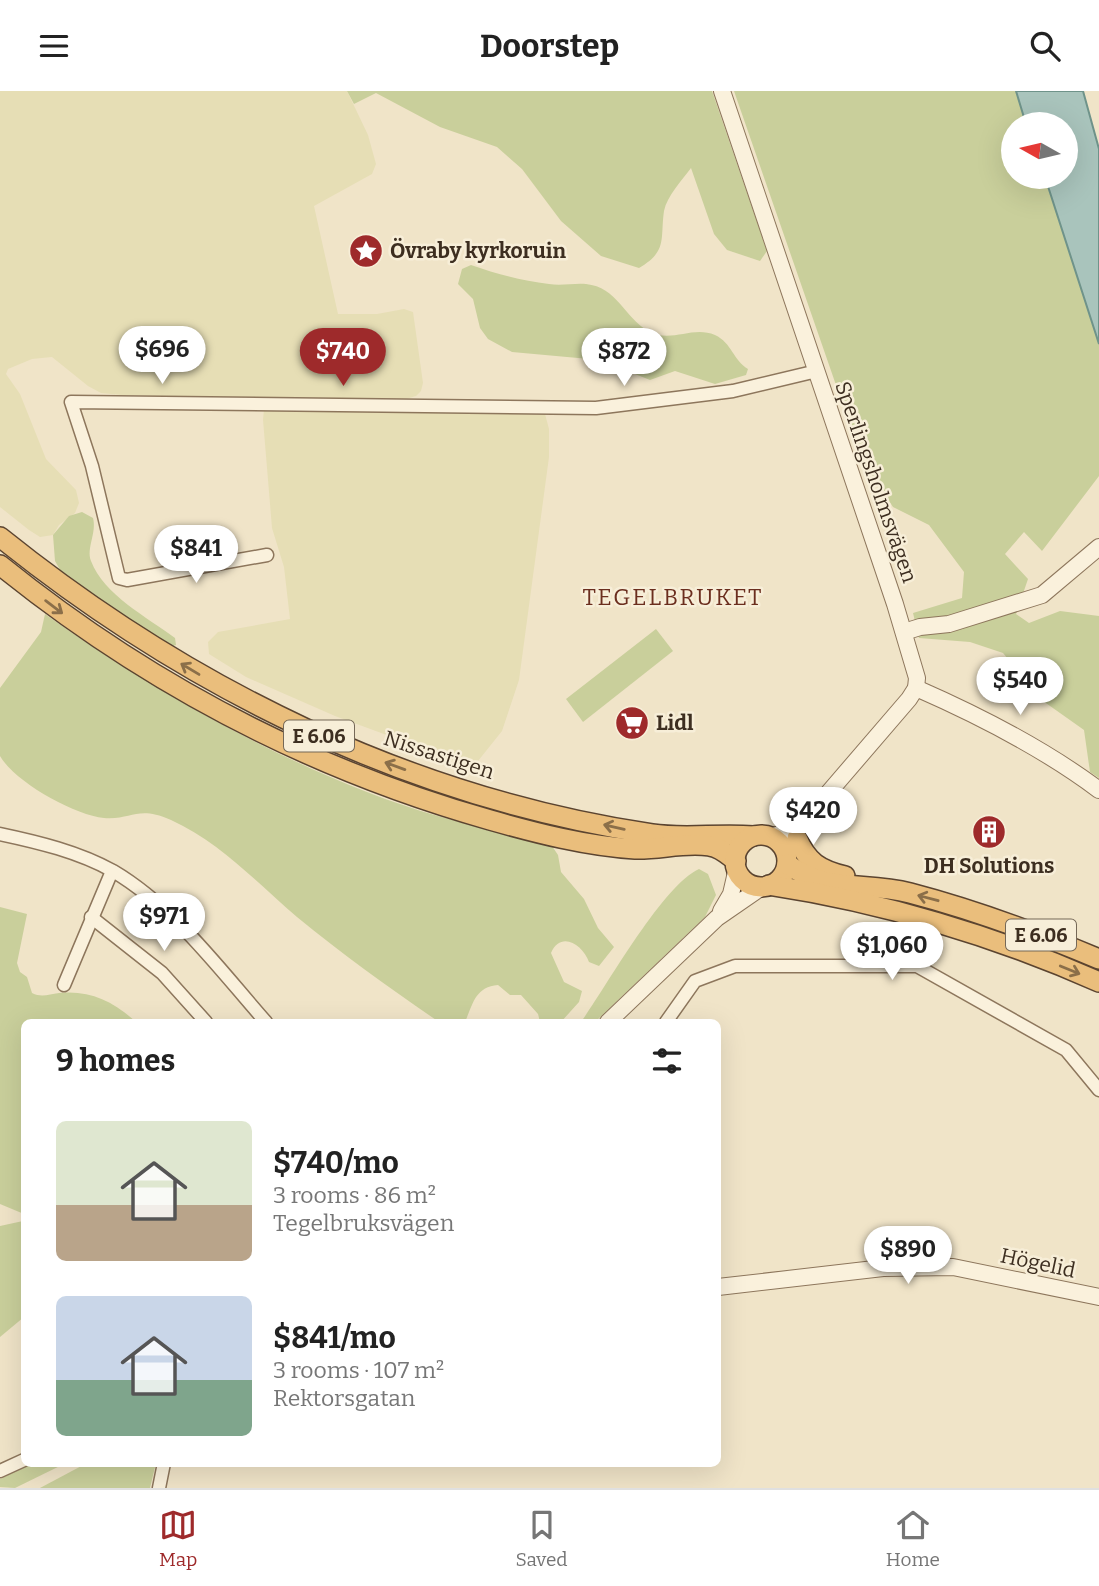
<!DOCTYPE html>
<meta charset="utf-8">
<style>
body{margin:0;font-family:Bitter,serif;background:#f6f6f6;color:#222;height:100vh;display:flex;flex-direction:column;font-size:26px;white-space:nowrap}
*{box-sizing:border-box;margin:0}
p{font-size:23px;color:#767676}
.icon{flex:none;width:38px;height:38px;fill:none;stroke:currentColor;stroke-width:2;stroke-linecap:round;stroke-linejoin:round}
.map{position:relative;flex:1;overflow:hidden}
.details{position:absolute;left:21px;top:928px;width:700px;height:448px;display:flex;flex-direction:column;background:#fff;border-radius:10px;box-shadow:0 7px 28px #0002}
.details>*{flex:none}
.needle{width:46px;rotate:278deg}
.controls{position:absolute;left:1001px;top:21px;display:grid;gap:14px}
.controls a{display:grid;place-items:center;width:77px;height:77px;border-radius:50%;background:#fff;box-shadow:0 7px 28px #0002;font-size:35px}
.price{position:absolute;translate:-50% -60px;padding:0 16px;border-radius:24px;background:#fff;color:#222;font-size:23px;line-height:46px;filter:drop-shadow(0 2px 4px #0008)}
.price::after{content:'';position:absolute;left:50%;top:42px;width:21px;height:16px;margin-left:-10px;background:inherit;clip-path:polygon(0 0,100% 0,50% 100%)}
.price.on{background:#9e2a2b;color:#fff}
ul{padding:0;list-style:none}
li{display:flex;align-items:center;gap:21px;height:175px;padding:0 35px}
li span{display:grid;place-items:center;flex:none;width:196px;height:140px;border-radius:10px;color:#555}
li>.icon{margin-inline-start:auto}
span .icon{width:84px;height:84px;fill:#fffc;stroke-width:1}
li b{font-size:30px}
h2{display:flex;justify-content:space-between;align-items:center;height:84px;padding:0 35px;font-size:30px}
header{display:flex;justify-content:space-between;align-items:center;height:91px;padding:0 35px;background:#fff;font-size:32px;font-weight:700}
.dock{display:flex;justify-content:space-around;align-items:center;height:98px;border-top:2px solid #e0e0e0;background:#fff;font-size:19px;color:#767676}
.dock a{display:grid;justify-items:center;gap:4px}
.dock .on{color:#9e2a2b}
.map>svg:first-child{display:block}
</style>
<header><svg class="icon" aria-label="menu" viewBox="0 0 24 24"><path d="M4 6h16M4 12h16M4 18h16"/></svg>Doorstep<svg class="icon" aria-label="search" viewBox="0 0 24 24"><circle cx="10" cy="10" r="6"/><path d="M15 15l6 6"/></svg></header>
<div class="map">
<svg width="1099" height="1397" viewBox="0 0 1099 1397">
<rect width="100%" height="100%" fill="#f0e4c8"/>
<g fill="#e6deb5">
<path d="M0,0h347l21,44 8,29 -4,10 -58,32 24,108h39l27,-5 9,3 10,71 -2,8 -5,5 -10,3 -45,3 -240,-7 -20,-2 -13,-7 -36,-29 -20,2 -24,10 -2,5 14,20 26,65 30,31 3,13 -4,10 -16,12 -6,10 -13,2 -11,-7 -29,-23z"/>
<path d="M264,318l281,5 4,15v28l-30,223 -17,51 -24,30 -18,1 -125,-46 -89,-39 -37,-23 -1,-12 10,-10 72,-13 -6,-52 -12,-39 -9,-108z"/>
</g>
<g fill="#c9cf9b">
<path d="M347,0h365l55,160 -7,10 -33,-11 -13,-16 -23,-66c-9,12 -24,28 -27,43 -4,28 4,40 -25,57l-38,-12 -40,-35 -39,-52 -25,-22 -57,-20 -64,-34 -22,11z"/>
<path d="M734,0h282l10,33h-13v53h32l54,167v132l-57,75 -18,-19 -19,22 23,25 -12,35 13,9 31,-12 39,5v162l-9,-6 -6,-42 -41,-29 -40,-48 -33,-11 -51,-4 -6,-25 49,-15 2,-26 -35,-47 -36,-18 -31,-47z"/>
<path d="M471,174c26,9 51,16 78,19 12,2 25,-1 37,0 31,3 39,34 62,47 23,13 44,-6 67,4 17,8 18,25 33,34l-2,6 -31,9 -40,-13 -25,9 -50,-20 -88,-8 -24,-13 -8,-11 -7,-29 -15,-15 4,-15z"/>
<path d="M82,421l11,6c4,15 -7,30 -2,43 13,34 56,56 84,77l1,7 -6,2 -107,-72 -8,-14 -2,-26 16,-19z"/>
<path d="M45,523c101,71 207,133 322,178 60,24 124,38 185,54l6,9 3,17 23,27 14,29 16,19 -15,19 -10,-4c-6,-17 -28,-32 -38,-9l13,29 18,9 -3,11 -18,20h-21l-2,-8 -17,-19h-11l-12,-10c-23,2 -25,19 -33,37h-26c-48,-33 -97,-68 -142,-105 -41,-35 -76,-74 -126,-97 -34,-15 -38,0 -67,-2 -30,-3 -89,-36 -104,-62v-68l41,-56z"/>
<path d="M656,538l17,22 -90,71 -17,-23z"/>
<path d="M699,778l9,5 8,21 -11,22 -110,105h-14c26,-36 81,-136 118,-153z"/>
<path d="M0,816l27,7 -10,49 3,9 7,5 5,16c10,5 17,1 27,0 31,-3 54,8 77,29h-112v192l-24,-10z"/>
<path d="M23,1130l1,96 -24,20v-111z"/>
<path d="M33,1372h33l-51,25 -15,-1v-8z"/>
<path d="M87,1372h69l-6,25h-110z"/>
</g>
<path fill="#a9c4bc" stroke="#6f938a" stroke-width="2" d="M1016,0h67l16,58v195l-54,-167h21v-53h-40z"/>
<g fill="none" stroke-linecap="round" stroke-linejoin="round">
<g stroke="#8d765c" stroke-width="15">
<g id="minor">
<path d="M267,464l-140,25 -8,-2 -27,-112 -21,-64 525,6 137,-17 84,-20"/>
<path d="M0,743c38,8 79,18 113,37 61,36 107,99 153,151"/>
<path d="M91,826l71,56 44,49"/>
<path d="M64,894l48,-114"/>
<path d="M666,931l29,-41 40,-15h182l149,84 33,40"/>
<path d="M0,1380l24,-11"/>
<path d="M159,1397l5,-25"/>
</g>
</g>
<g stroke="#8d765c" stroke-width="18">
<g id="tertiary">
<path d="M722,0l173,513 22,74 -1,10 -7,11 -104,121 -14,11 -21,6"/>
<path d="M904,541l16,-5 29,-3 93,-29 57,-48"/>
<path d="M916,597c64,28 127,60 183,102"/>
<path d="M721,820l10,-17 6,-26"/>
<path d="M608,931l109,-104 45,-31"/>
<path d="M718,1196l165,-19 70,-1 146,30"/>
</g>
</g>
<g stroke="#5b4430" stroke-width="22">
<g id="trunk">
<path d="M0,446c189,152 411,261 652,297 33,5 67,-1 101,2"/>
<path d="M0,474c146,118 310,204 490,255 46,13 96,26 145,29 24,1 50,-7 74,-3 11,1 19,9 27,15"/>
<circle cx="761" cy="770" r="26"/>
<path d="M797,747c10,24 23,32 48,38"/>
<path d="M787,773c42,30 76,17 123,29 65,17 127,40 189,66"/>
<path d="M769,794c112,17 227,51 330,97"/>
</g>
</g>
<use href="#minor" stroke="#faf1dc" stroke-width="12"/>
<use href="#tertiary" stroke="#faf1dc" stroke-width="16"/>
<use href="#trunk" stroke="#eabe7c" stroke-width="19"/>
</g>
<defs><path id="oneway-shaft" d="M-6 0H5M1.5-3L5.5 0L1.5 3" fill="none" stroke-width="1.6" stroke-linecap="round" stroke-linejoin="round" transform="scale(1.75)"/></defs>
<g stroke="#8b6f49">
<use href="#oneway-shaft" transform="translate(54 516) rotate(37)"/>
<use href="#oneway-shaft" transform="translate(190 578) rotate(-149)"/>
<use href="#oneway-shaft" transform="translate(395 675) rotate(-160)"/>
<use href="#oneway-shaft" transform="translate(614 736) rotate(-167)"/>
<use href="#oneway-shaft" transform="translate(928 807) rotate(-165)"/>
<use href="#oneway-shaft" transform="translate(1070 879) rotate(22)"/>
</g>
<defs>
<g id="sight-disc" transform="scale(1.75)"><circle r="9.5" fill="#9e2a2b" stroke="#f7eed8"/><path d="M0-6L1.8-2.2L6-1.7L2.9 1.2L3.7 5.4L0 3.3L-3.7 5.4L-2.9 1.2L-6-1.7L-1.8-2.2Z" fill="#fff"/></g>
<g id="supermarket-disc" transform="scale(1.75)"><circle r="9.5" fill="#9e2a2b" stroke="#f7eed8"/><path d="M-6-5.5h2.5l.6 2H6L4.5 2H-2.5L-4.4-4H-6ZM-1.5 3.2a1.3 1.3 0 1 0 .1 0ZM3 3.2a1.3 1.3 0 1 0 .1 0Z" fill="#fff"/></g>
<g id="building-disc" transform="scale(1.75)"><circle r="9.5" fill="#9e2a2b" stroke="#f7eed8"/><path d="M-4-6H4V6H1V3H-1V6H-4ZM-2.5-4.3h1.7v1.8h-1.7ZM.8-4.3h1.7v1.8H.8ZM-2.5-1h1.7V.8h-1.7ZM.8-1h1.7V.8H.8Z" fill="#fff"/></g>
</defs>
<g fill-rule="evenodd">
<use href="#sight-disc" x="366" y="160"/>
<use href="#supermarket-disc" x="632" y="632"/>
<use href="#building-disc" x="989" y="741"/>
</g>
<g text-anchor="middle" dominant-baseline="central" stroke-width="5" stroke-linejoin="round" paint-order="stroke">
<g fill="#f7eed8" stroke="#756857" stroke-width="2">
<rect x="284" y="629.5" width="70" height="31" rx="5"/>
<rect x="1006" y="828.5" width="70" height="31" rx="5"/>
</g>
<g font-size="19" font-weight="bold" fill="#3d2e20">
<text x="319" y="645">E 6.06</text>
<text x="1041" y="844">E 6.06</text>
</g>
<g font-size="21" font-weight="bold" fill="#3d2e20" stroke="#f7eed8" text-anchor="start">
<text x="390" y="160">Övraby kyrkoruin</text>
<text x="656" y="632">Lidl</text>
<text x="989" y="775" text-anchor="middle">DH Solutions</text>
</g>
<g font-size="21" fill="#3d2e20" stroke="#f7eed8">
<text transform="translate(876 391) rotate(71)">Sperlingsholmsvägen</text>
<text transform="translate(439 664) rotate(18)">Nissastigen</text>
<text transform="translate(1038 1172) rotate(12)">Högelid</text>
</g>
<g font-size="23" letter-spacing="2" fill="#6b2e1e" stroke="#f7eed8">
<text x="673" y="506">TEGELBRUKET</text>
</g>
</g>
</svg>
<div class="controls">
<a><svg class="needle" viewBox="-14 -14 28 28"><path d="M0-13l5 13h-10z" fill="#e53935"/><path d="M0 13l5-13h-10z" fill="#767676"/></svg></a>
</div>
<b class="price" style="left:162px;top:295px">$696</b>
<b class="price on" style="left:343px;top:297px">$740</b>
<b class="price" style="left:624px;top:297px">$872</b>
<b class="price" style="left:196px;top:494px">$841</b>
<b class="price" style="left:1020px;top:626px">$540</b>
<b class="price" style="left:813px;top:756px">$420</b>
<b class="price" style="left:164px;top:862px">$971</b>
<b class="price" style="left:892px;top:891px">$1,060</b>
<b class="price" style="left:908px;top:1195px">$890</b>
<section class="details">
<h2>9 homes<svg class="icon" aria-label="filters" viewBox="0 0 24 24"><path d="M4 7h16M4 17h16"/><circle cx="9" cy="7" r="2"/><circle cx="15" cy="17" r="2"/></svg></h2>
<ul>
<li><span style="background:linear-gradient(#dfe7d0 60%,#b9a48a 0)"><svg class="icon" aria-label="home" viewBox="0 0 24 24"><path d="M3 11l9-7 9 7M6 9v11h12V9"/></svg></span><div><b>$740/mo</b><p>3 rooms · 86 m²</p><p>Tegelbruksvägen</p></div></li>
<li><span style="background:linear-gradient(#c9d6e8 60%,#7fa58c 0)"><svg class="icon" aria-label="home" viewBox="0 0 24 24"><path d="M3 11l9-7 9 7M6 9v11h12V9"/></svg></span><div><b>$841/mo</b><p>3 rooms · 107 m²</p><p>Rektorsgatan</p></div></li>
</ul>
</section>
</div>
<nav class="dock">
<a class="on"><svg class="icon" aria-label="map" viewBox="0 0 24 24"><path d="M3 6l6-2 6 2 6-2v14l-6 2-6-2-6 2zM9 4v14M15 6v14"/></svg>Map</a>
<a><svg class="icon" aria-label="saved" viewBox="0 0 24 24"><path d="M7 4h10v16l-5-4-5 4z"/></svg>Saved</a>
<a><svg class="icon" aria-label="home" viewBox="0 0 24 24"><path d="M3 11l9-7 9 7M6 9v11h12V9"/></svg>Home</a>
</nav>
